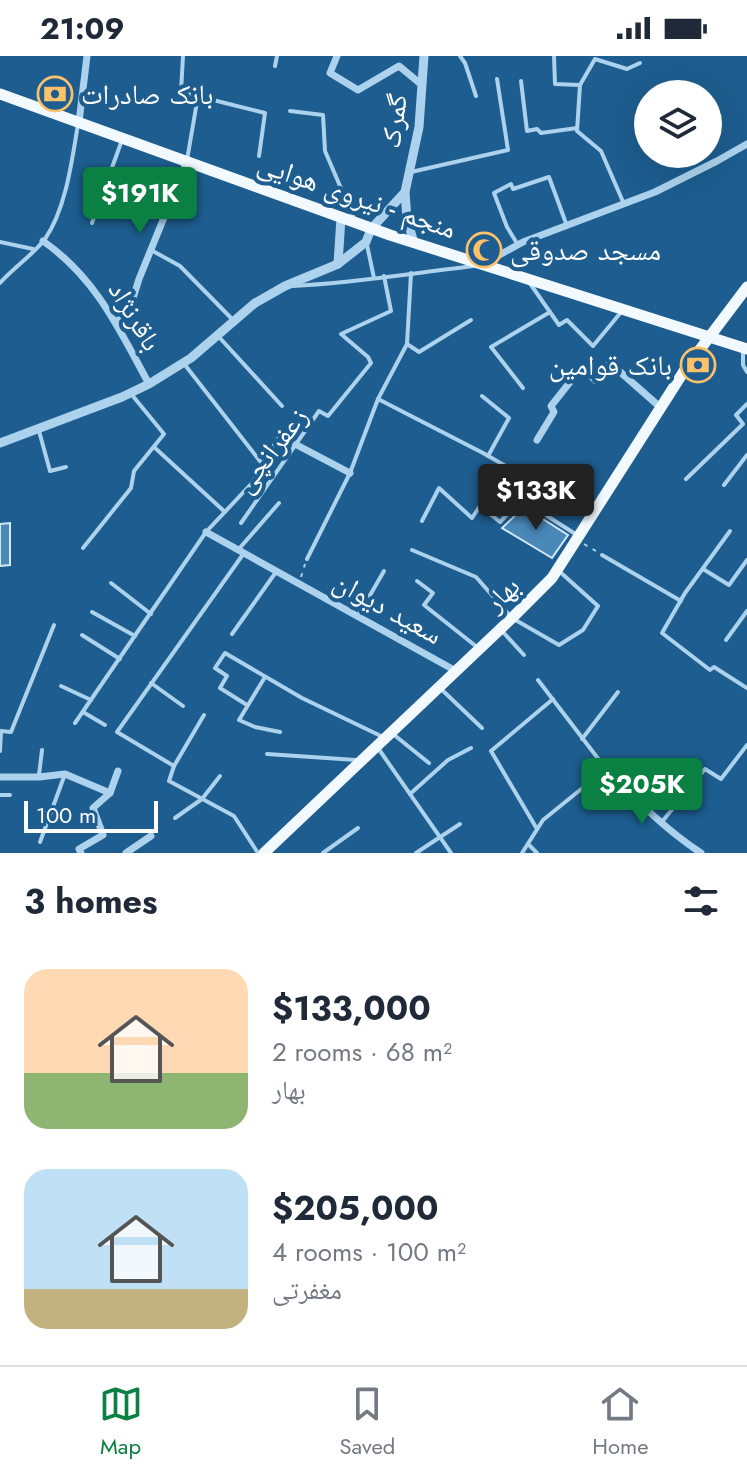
<!DOCTYPE html>
<meta charset="utf-8">
<style>
body{margin:0;font-family:Jost,"Noto Naskh Arabic",sans-serif;background:#f6f6f7;color:#1f2937;height:100vh;display:flex;flex-direction:column;font-size:30px;white-space:nowrap}
*{box-sizing:border-box;margin:0}
p{font-size:26px;color:#747a83}
.icon{flex:none;width:44px;height:44px;fill:none;stroke:currentColor;stroke-width:2;stroke-linecap:round;stroke-linejoin:round}
.map{position:relative;height:797px;overflow:hidden}
.drawer{display:flex;flex-direction:column;background:#fff;flex:1}
.drawer>*{flex:none}
.controls{position:absolute;left:634px;top:24px;display:grid;gap:16px}
.controls a{display:grid;place-items:center;width:88px;height:88px;border-radius:50%;background:#fff;box-shadow:0 8px 32px #0002;font-size:40px}
.scale{position:absolute;left:24px;bottom:20px;width:134px;box-sizing:border-box;padding-left:8px;border:4px solid #fff;border-top:0;font-size:22px;line-height:28px;white-space:nowrap;color:#fff;-webkit-text-stroke:6px #1d5d8f;paint-order:stroke}
.price{position:absolute;translate:-50% -68px;padding:0 18px;border-radius:8px;background:#0b8043;color:#fff;font-size:26px;line-height:52px;filter:drop-shadow(0 2px 4px #0008)}
.price::after{content:'';position:absolute;left:50%;top:48px;width:24px;height:18px;margin-left:-12px;background:inherit;clip-path:polygon(0 0,100% 0,50% 100%)}
.price.active{background:#222;color:#fff}
ul{padding:0;list-style:none}
li{display:flex;align-items:center;gap:24px;height:200px;padding:0 24px}
li span{display:grid;place-items:center;flex:none;width:224px;height:160px;border-radius:24px;color:#555}
li>.icon{margin-inline-start:auto}
span .icon{width:96px;height:96px;fill:#fffc;stroke-width:1}
li b{font-size:34px}
h2{display:flex;justify-content:space-between;align-items:center;height:96px;padding:0 24px;font-size:34px}
.status{display:flex;justify-content:space-between;align-items:center;height:56px;padding:0 40px;background:#fff;direction:ltr}
.status svg{height:22px;fill:currentColor}
.menu{display:flex;justify-content:space-around;align-items:center;height:112px;border-top:2px solid #e0e1e3;background:#fff;font-size:22px;color:#747a83}
.menu a{display:grid;justify-items:center;gap:4px}
.menu .active{color:#0b8043}
.map>svg:first-child{display:block}
</style>
<div class="status"><b>21:09</b><svg viewBox="0 0 49 12"><path d="M0 12V9h3v3zM5 12V6h3v6zM10 12V3h3v9zM15 12V0h3v12zM26 1h20v11H26zM47 4h2v5h-2z"/></svg></div>
<div class="map">
<svg width="747" height="797" viewBox="0 0 747 797">
<rect width="100%" height="100%" fill="#1d5d8f"/>
<g fill="#4a88b8" stroke="#d2e9fa" stroke-width="2">
<path d="M524,451l44,28 -16,23 -50,-30z"/>
<path d="M10,467v42l-10,1v-42z"/>
</g>
<g fill="none" stroke-linecap="round" stroke-linejoin="round">
<g stroke="#acd2ed" stroke-width="2" stroke-dasharray="4 6" stroke-linecap="butt">
<path d="M584,488l12,7"/>
<path d="M301,521l4,-13"/>
</g>
<g stroke="#acd2ed" stroke-width="4">
<path d="M183,0l-2,36 84,21 -6,43"/>
<path d="M460,0l5,7 11,33"/>
<path d="M554,0l1,28 25,1 -3,46 24,20 23,53"/>
<path d="M275,10l2,-10"/>
<path d="M521,25l6,50 10,-2 4,4 36,-5"/>
<path d="M580,29l15,-26 32,10 13,-6"/>
<path d="M290,55l33,4 2,36 30,70"/>
<path d="M187,104l11,-64"/>
<path d="M411,116l97,-22 -11,-71"/>
<path d="M92,167l30,-83"/>
<path d="M0,186l33,7"/>
<path d="M367,189l7,33"/>
<path d="M518,189l-11,-18 -13,-34 17,-9 2,5 36,-12 18,49"/>
<path d="M151,194l29,16 54,55"/>
<path d="M529,226l30,43 8,-5 26,26 29,-35"/>
<path d="M0,227c14,-16 33,-28 45,-44 21,-30 27,-79 33,-115"/>
<path d="M293,230c61,-3 121,-13 181,-20"/>
<path d="M219,281l63,69"/>
<path d="M407,288l12,8 52,-32"/>
<path d="M743,295v14l4,7"/>
<path d="M185,309l78,100"/>
<path d="M523,332l-32,-41 59,-35"/>
<path d="M482,340l27,22 -21,38"/>
<path d="M378,343l105,54 54,31 -37,38 -20,-16 -8,12 -33,-30 -17,33"/>
<path d="M39,375l11,40 16,-4"/>
<path d="M154,391l71,65"/>
<path d="M686,423l57,-55 -7,-9 11,-11"/>
<path d="M724,429l23,-30"/>
<path d="M522,444l55,35"/>
<path d="M241,467l78,-112 9,5 43,-53 -3,-6 -27,-23 50,-23 -7,-35"/>
<path d="M730,475l-45,62 -23,40 48,37 4,-3 33,21"/>
<path d="M83,492l48,-60 3,-17 30,-37 -32,-39"/>
<path d="M238,494l41,-47"/>
<path d="M412,494l64,27 36,41 47,27 24,-15 15,-24 -39,-35"/>
<path d="M244,497l-127,179 57,34 -5,15 65,35 24,37"/>
<path d="M602,499l79,46"/>
<path d="M307,503l43,-86 28,-74 29,-55 4,-71"/>
<path d="M703,513l26,16 18,-25"/>
<path d="M417,525l16,12 -9,12 53,42"/>
<path d="M111,527l40,31"/>
<path d="M92,556l43,24"/>
<path d="M358,560l26,-45"/>
<path d="M502,575l22,24"/>
<path d="M232,578l44,-62"/>
<path d="M82,579l38,24"/>
<path d="M726,584l21,-29"/>
<path d="M265,621l-26,43 16,7 25,5"/>
<path d="M151,627l32,23"/>
<path d="M61,630l30,14"/>
<path d="M441,633l41,39"/>
<path d="M247,649l-27,-17 7,-12 -12,-8 10,-15 77,45 81,39"/>
<path d="M83,656l22,13"/>
<path d="M75,667l131,-191 47,-50 25,-44"/>
<path d="M393,678l36,29"/>
<path d="M582,683l36,-47"/>
<path d="M378,692l73,105"/>
<path d="M0,695l1,-20 10,1 43,-107"/>
<path d="M267,698l89,6"/>
<path d="M174,710l30,-51"/>
<path d="M39,719l3,-25"/>
<path d="M410,738l38,-34 23,-12"/>
<path d="M0,739h10"/>
<path d="M175,762l27,-19 18,-23"/>
<path d="M661,767l44,-54 16,10 26,-34"/>
<path d="M537,773l-46,-78 62,-52"/>
<path d="M40,786l25,-68"/>
<path d="M528,788l9,9"/>
<path d="M323,797l35,-25"/>
<path d="M416,797l44,-29"/>
<path d="M522,797l21,-33 63,-51 -68,-89"/>
</g>
<g stroke="#acd2ed" stroke-width="7">
<path d="M337,0l-7,17 28,17 41,-24 23,19"/>
<path d="M79,66l8,-66"/>
<path d="M43,185c53,37 76,88 106,143"/>
<path d="M481,209l42,-23 132,-50 62,-31 30,-17"/>
<path d="M116,267l14,-15 9,-29 48,-118"/>
<path d="M537,384l17,-28 -3,-6 31,-39 13,13 15,-17 50,44"/>
<path d="M295,388l55,29"/>
<path d="M206,476l250,139"/>
<path d="M606,713c30,31 60,61 95,84"/>
<path d="M0,721h39l26,-3 45,19"/>
<path d="M81,797l-2,-4 24,-14 -10,-27 17,-15 8,-22"/>
<path d="M126,797l25,-17"/>
</g>
<g stroke="#acd2ed" stroke-width="9">
<path d="M414,187l-7,-24 -2,-27 14,-65 5,-71"/>
<path d="M338,208l3,-46"/>
<path d="M0,387l122,-46 27,-13 42,-26 64,-55 30,-17 53,-22 28,-22 5,-13 34,-37"/>
</g>
<g stroke="#f2f9ff" stroke-width="11">
<path d="M0,38l390,141 357,114"/>
<path d="M264,797l248,-235 40,-40 134,-210 61,-81"/>
</g>
</g>
<defs>
<g id="bank-ring" transform="scale(1.8)"><circle r="9.5" fill="#1d5d8f" stroke="#fdc16a" stroke-width="1.5"/><path d="M-6-4H6V4H-6ZM0-2.3a2.3 2.3 0 1 0 0 4.6a2.3 2.3 0 1 0 0-4.6Z" fill="#fdc16a"/></g>
<g id="mosque-ring" transform="scale(1.8)"><circle r="9.5" fill="#1d5d8f" stroke="#fdc16a" stroke-width="1.5"/><path d="M3.5-4.9A6 6 0 1 0 3.5 4.9A5 5 0 1 1 3.5-4.9Z" fill="#fdc16a"/></g>
</defs>
<g fill-rule="evenodd">
<use href="#bank-ring" x="55" y="38"/>
<use href="#mosque-ring" x="484" y="194"/>
<use href="#bank-ring" x="698" y="309"/>
</g>
<g text-anchor="middle" dominant-baseline="central" stroke-width="8" stroke-linejoin="round" paint-order="stroke">
<g font-size="28" fill="#fff" stroke="#1d5d8f" text-anchor="start">
<text x="81" y="38">بانک صادرات</text>
<text x="510" y="194">مسجد صدوقی</text>
<text x="672" y="309" text-anchor="end">بانک قوامین</text>
</g>
<g font-size="28" fill="#fff" stroke="#1d5d8f">
<text transform="translate(394 65) rotate(-82)">گمرک</text>
<text transform="translate(357 140) rotate(19)">منجم - نیروی هوایی</text>
<text transform="translate(135 260) rotate(59)">باقرنژاد</text>
<text transform="translate(271 394) rotate(-52)">زعفرانچی</text>
<text transform="translate(502 538) rotate(-44)">بهار</text>
<text transform="translate(388 552) rotate(29)">سعید دیوان</text>
</g>
</g>
</svg>
<div class="controls">
<a><svg class="icon" aria-label="layers" viewBox="0 0 24 24"><path d="M12 4l9 5-9 5-9-5zM3 14l9 5 9-5"/></svg></a>
</div>
<div class="scale">100 m</div>
<b class="price" style="left:140px;top:179px">$191K</b>
<b class="price active" style="left:536px;top:476px">$133K</b>
<b class="price" style="left:642px;top:770px">$205K</b>
</div>
<section class="drawer">
<h2>3 homes<svg class="icon" aria-label="filters" viewBox="0 0 24 24"><path d="M4 7h16M4 17h16"/><circle cx="9" cy="7" r="2"/><circle cx="15" cy="17" r="2"/></svg></h2>
<ul>
<li><span style="background:linear-gradient(#ffd9b3 65%,#8fb573 0)"><svg class="icon" aria-label="home" viewBox="0 0 24 24"><path d="M3 11l9-7 9 7M6 9v11h12V9"/></svg></span><div><b>$133,000</b><p>2 rooms · 68 m²</p><p>بهار</p></div></li>
<li><span style="background:linear-gradient(#bfe0f5 75%,#c2b280 0)"><svg class="icon" aria-label="home" viewBox="0 0 24 24"><path d="M3 11l9-7 9 7M6 9v11h12V9"/></svg></span><div><b>$205,000</b><p>4 rooms · 100 m²</p><p>مغفرتی</p></div></li>
</ul>
</section>
<nav class="menu">
<a class="active"><svg class="icon" aria-label="map" viewBox="0 0 24 24"><path d="M3 6l6-2 6 2 6-2v14l-6 2-6-2-6 2zM9 4v14M15 6v14"/></svg>Map</a>
<a><svg class="icon" aria-label="saved" viewBox="0 0 24 24"><path d="M7 4h10v16l-5-4-5 4z"/></svg>Saved</a>
<a><svg class="icon" aria-label="home" viewBox="0 0 24 24"><path d="M3 11l9-7 9 7M6 9v11h12V9"/></svg>Home</a>
</nav>
